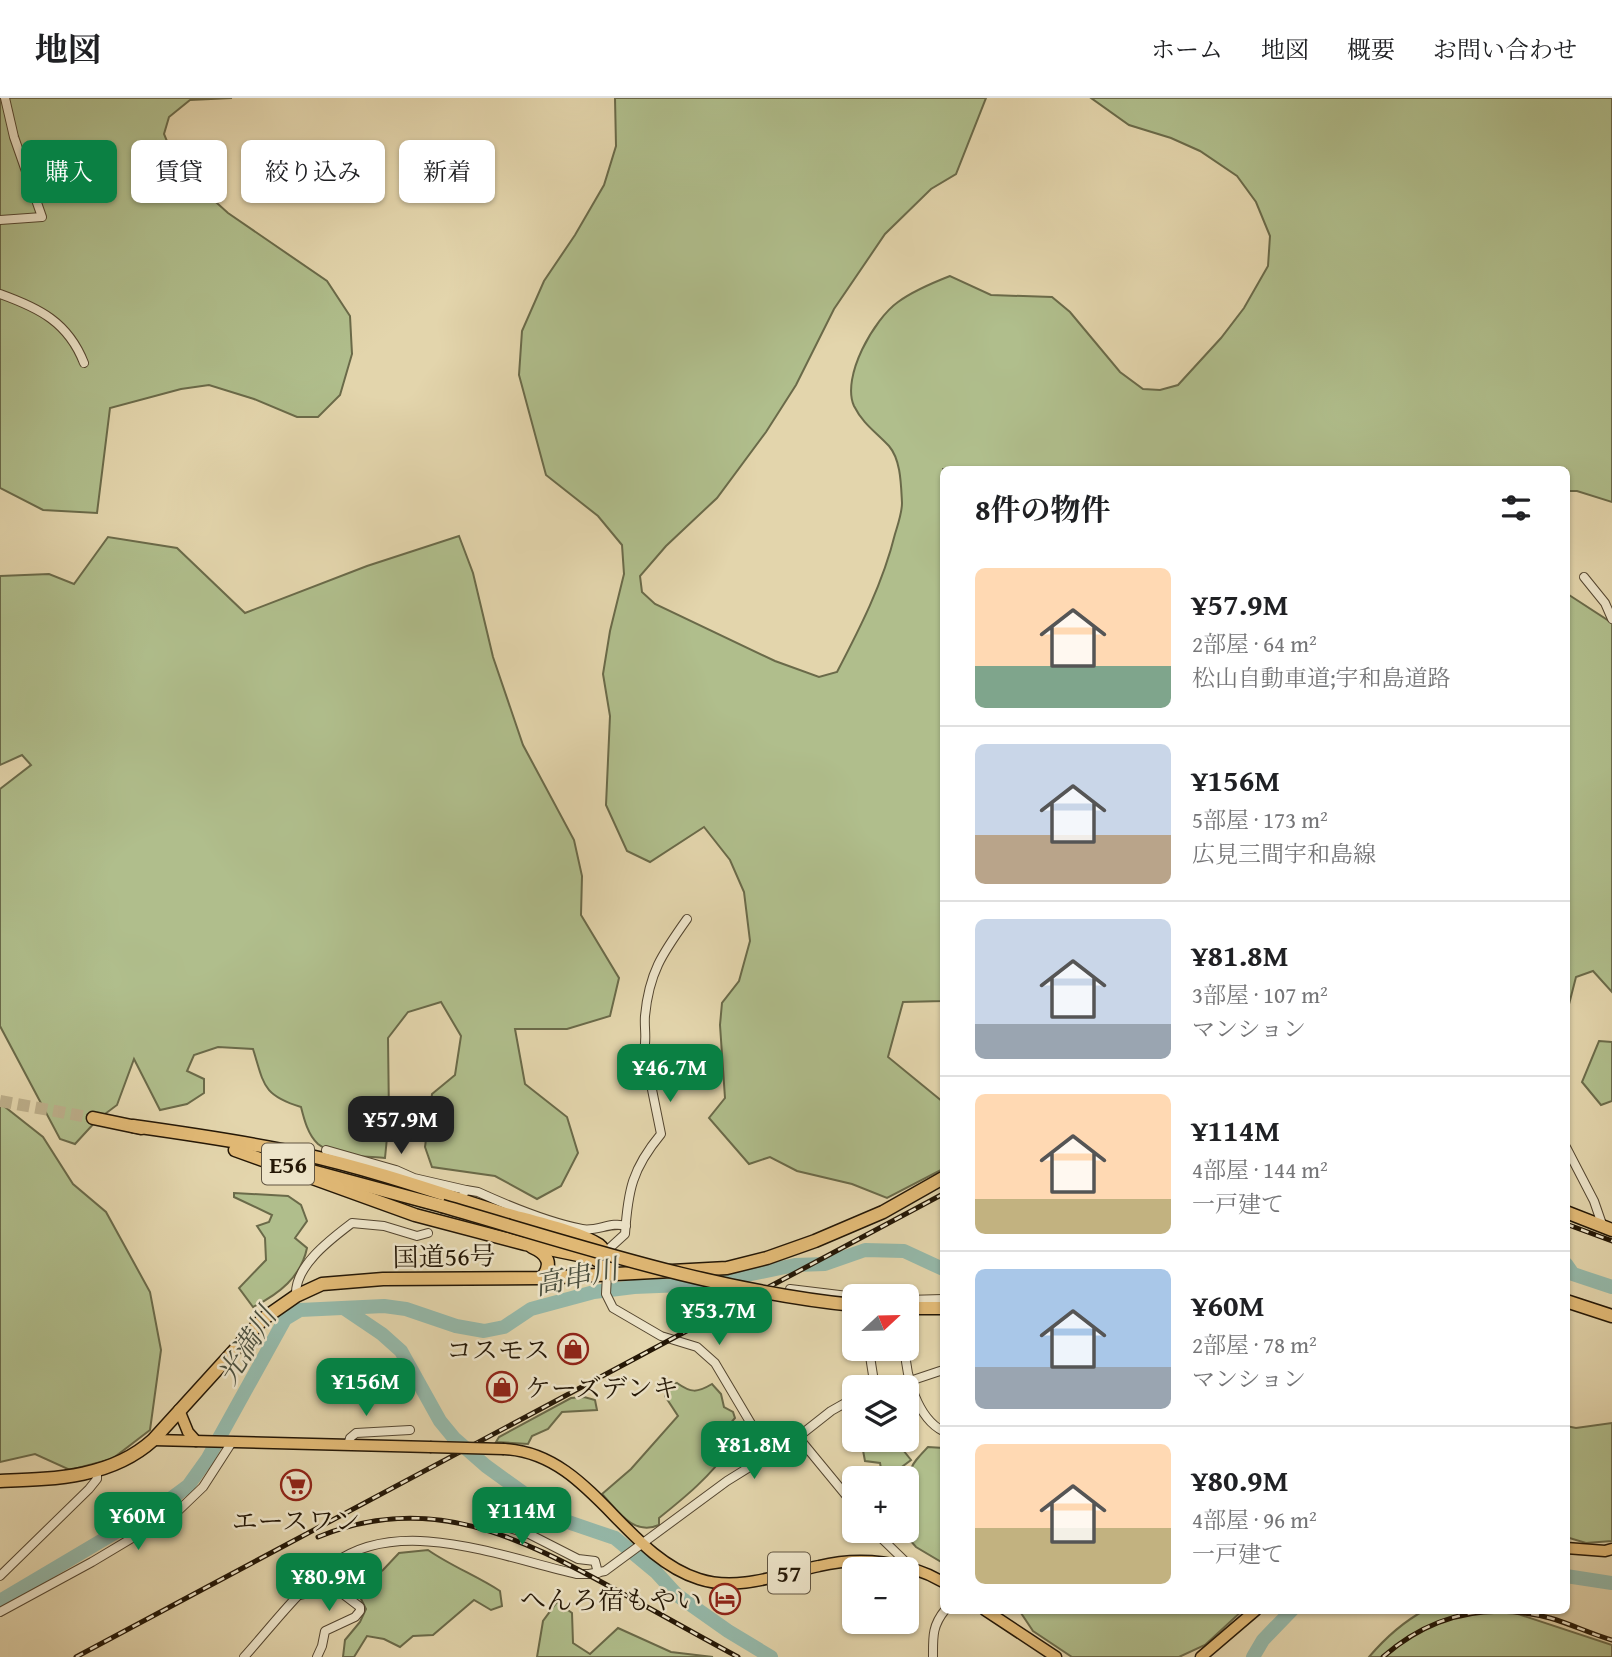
<!DOCTYPE html>
<html lang="ja">
<meta charset="utf-8">
<style>
body{margin:0;font-family:"Gentium Book Plus","Noto Serif JP",serif;background:#f6f6f6;color:#202124;height:100vh;display:flex;flex-direction:column;font-size:26px;white-space:nowrap}
*{box-sizing:border-box;margin:0}
p{font-size:23px;color:#757577}
.icon{flex:none;width:38px;height:38px;fill:none;stroke:currentColor;stroke-width:2;stroke-linecap:round;stroke-linejoin:round}
.map{position:relative;flex:1;overflow:hidden}
.drawer{position:absolute;left:940px;top:368px;width:630px;height:1148px;display:flex;flex-direction:column;background:#fff;border-radius:10px;box-shadow:0 2px 5px #0004}
.drawer>*{flex:none}
.guide{position:absolute;left:21px;top:42px;width:665px;height:63px;display:flex;gap:14px}
.needle{width:46px;rotate:68deg}
.buttons{position:absolute;left:842px;top:1186px;display:grid;gap:14px}
.buttons a{display:grid;place-items:center;width:77px;height:77px;border-radius:10px;background:#fff;box-shadow:0 2px 5px #0004;font-size:35px}
.price{position:absolute;translate:-50% -60px;padding:0 16px;border-radius:14px;background:#0b8043;color:#fff;font-size:23px;line-height:46px;filter:drop-shadow(0 2px 4px #0008)}
.price::after{content:'';position:absolute;left:50%;top:42px;width:21px;height:16px;margin-left:-10px;background:inherit;clip-path:polygon(0 0,100% 0,50% 100%)}
.price.current{background:#222;color:#fff}
ul{padding:0;list-style:none}
li{display:flex;align-items:center;gap:21px;height:175px;padding:0 35px}
li+li{border-top:2px solid #e0e0e0}
li span{display:grid;place-items:center;flex:none;width:196px;height:140px;border-radius:10px;color:#555}
li>.icon{margin-inline-start:auto}
span .icon{width:84px;height:84px;fill:#fffc;stroke-width:1}
li b{font-size:30px}
h2{display:flex;justify-content:space-between;align-items:center;height:84px;padding:0 35px;font-size:30px}
.pill{padding:0 24px;border-radius:10px;background:#fff;box-shadow:0 2px 5px #0004;font-size:24px;line-height:63px}
.pill.current{background:#0b8043;color:#fff}
header{display:flex;align-items:center;gap:42px;box-sizing:border-box;height:98px;padding:0 35px;background:#fff;border-bottom:2px solid #e0e0e0}
header strong{font-size:33px}
nav{display:flex;gap:38px;margin-inline-start:auto;font-size:24px}
.map>svg:first-child{display:block}
</style>
<header>
<strong>地図</strong>
<nav><a>ホーム</a><a>地図</a><a>概要</a><a>お問い合わせ</a></nav>
</header>
<div class="map">
<svg width="1612" height="1559" viewBox="0 0 1612 1559">
<rect width="100%" height="100%" fill="#e3d5ac"/>
<filter id="stains"><feTurbulence type="fractalNoise" baseFrequency=".00286" numOctaves="4"/><feColorMatrix values="0 0 0 0 .2 0 0 0 0 .09 0 0 0 0 .02 0 0 0 .5 -.17"/></filter>
<radialGradient id="worn" r=".72"><stop offset=".6" stop-color="#630" stop-opacity="0"/><stop offset="1" stop-color="#630" stop-opacity=".3"/></radialGradient>
<g fill="#b0be8c" stroke="#6a6a49" stroke-width="2">
<path d="M0,0h232l-42,2 -21,17 -5,17 14,34 50,45 99,68 23,35 2,38 -12,41 -22,22h-21l-43,-18 -45,-14 -28,4 -71,19 -13,105 -54,-3 -43,-22z"/>
<path d="M615,0h371l-30,76 -25,15 -46,45 -51,75 -38,76 -30,47 -49,66 -51,48 -26,30 2,16 13,12 120,57 44,16 18,-5c23,-44 46,-89 58,-138 3,-10 7,-21 7,-31 -1,-18 -1,-43 -13,-57 -13,-14 -26,-22 -35,-40 -13,-29 20,-87 44,-104 15,-11 34,-19 52,-26l41,19 61,2 18,15 50,60 23,17 17,1 18,-5 43,-47 23,-30 24,-42 2,-30 -14,-34 -19,-26 -37,-25 -29,-13 -42,-13 -38,-27h521v404l-35,-11h-11v-22h-623v532l-40,1 -15,55 55,45v67l-56,29 -35,-14 -55,-13 -27,-14 -21,7 -40,-46 16,-20 -5,-73 2,-22 17,-22 11,-40 -6,-49 -14,-32 -26,-33 -54,35 -23,-11 -21,-46 4,-89 -7,-42 7,-43 14,-57 -2,-29 -24,-29 -52,-41 -27,-100 3,-44 22,-50 31,-46 29,-50 12,-39z"/>
<path d="M459,438l14,37 20,84 30,88 51,95 8,36 -1,39 38,63 -9,38 -43,13h-52l10,55 42,33 11,36 -17,33 -24,13 -42,-23 -63,-9 -7,-20 7,-53 23,-19 6,-39 -20,-34 -33,10 -20,26 1,79 -4,41c-20,-2 -51,-1 -67,-14 -10,-9 -14,-25 -17,-37 -39,-12 -37,-23 -48,-58l-35,-2 -24,8 -7,16 17,8v14l-17,11 -27,6 -26,-51 -17,46 -20,15 -22,24 -15,-5 -60,-113v-237l31,-24 -9,-10 -22,10v-189l49,-2 25,10 34,-47 69,11 68,65 122,-47z"/>
<path d="M1566,495l46,30v369l-19,-21 -17,6 -10,39z"/>
<path d="M1599,943l13,1v59l-11,4 -19,-23z"/>
<path d="M0,1005l43,34 30,47 33,28 44,80 11,58 -11,80 -38,29 -42,11 -35,-16 -35,8z"/>
<path d="M234,1095l54,3 13,9 6,16 -12,17 12,10c-6,29 -28,46 -54,59l-14,-19 27,-28 -1,-22 -8,-12 12,-4 3,-7 -38,-18z"/>
<path d="M677,1285c14,10 20,10 35,1l9,10 3,13 9,5 2,6 -12,14 6,17c-18,27 -45,49 -70,69v7c-26,11 -41,-14 -57,-31l29,-25 47,-53 -13,-20 2,-9z"/>
<path d="M584,1299l11,3 2,10 -35,2 -14,17 -16,7 -4,8 -32,-2 3,-5 72,-39z"/>
<path d="M1612,1325v118l-26,2 -20,-6v-111l10,2z"/>
<path d="M861,1342h34l16,20 -24,18 -5,-4 -2,-11 -15,-2z"/>
<path d="M928,1349l15,1v115l-27,-16 -14,-16h4l1,-40 5,4c-5,-27 -2,-29 16,-48z"/>
<path d="M428,1452c23,16 49,26 72,41l2,15 -11,4 -17,-10 -41,35 -20,1 -13,11 -16,-8 -17,-3 -13,21h-11l2,-17 15,-18 6,-13 -7,-14 5,-11 19,-14 16,-17z"/>
<path d="M557,1504l15,11 1,30 17,11 28,-26 53,24 42,5h-176l6,-36z"/>
<path d="M1019,1512h224l-38,35 -26,12h-107l-39,-26z"/>
<path d="M1425,1512h81l106,35v12h-243c17,-20 34,-35 56,-47z"/>
</g>
<g fill="none" stroke-linecap="round" stroke-linejoin="round">
<g stroke="#95b9aa" stroke-width="14">
<path d="M1566,1166l7,10 39,13"/>
<path d="M345,1211l37,25 19,17 39,70 14,17 32,28 50,36 32,20 47,16 41,34 21,23 51,36 43,26"/>
<path d="M1566,1478l46,7"/>
<path d="M0,1503l165,-98 23,-17 20,-28 77,-139 15,-9 84,-4 22,3 50,17 28,5 20,-4 27,-18 63,-17 40,-5 49,-2 39,-5 73,-15 30,-1 40,-14 39,1 39,18"/>
<path d="M1253,1559l10,-17 29,-30"/>
</g>
<path stroke="#bdaf8b" stroke-width="12" stroke-dasharray="12 6" stroke-linecap="butt" d="M0,1003l93,17"/>
<g stroke="#544630" stroke-width="10">
<g id="minor">
<path d="M0,122l42,-3 -28,-80 -9,-39"/>
<path d="M0,196c39,14 68,28 84,69"/>
<path d="M1584,479l21,26 7,16"/>
<path d="M1566,1049l28,54 9,26"/>
<path d="M326,1052l70,20 18,8 52,12"/>
<path d="M464,1095l2,-3 12,2c33,15 69,30 104,37 15,3 29,-8 44,-3"/>
<path d="M602,1157l23,-21c3,-44 7,-65 36,-100l-17,-84c3,-12 0,-22 1,-34 4,-43 17,-62 42,-97"/>
<path d="M607,1176l-1,20 7,14 48,28 36,11 18,16 54,91"/>
<path d="M790,1191l66,8"/>
<path d="M296,1198c-2,-30 35,-57 56,-73l32,3 33,10 11,-3"/>
<path d="M906,1202l37,-1"/>
<path d="M905,1251c1,27 12,69 38,82"/>
<path d="M869,1252l6,38"/>
<path d="M889,1290l54,-18"/>
<path d="M798,1339l56,68"/>
<path d="M348,1347l2,-7 6,-5 54,-3"/>
<path d="M479,1398l20,6 -6,21 36,11 49,25 17,2 3,12"/>
<path d="M874,1433l37,36"/>
<path d="M0,1478l89,-87 8,-10v-9"/>
<path d="M299,1497l36,-7 25,19v4l-5,6 -30,14 -3,15 -5,11"/>
<path d="M0,1514l92,-50 87,-52 24,-23 29,-45"/>
<path d="M244,1559c28,-31 55,-68 89,-93 67,-50 171,-6 244,10h12l16,-3 122,-90 71,-44 33,-26 23,-13"/>
<path d="M933,1559c0,-20 -1,-31 12,-47"/>
</g>
</g>
<g stroke="#241706" stroke-width="13">
<g id="major">
<path d="M179,1312l9,22 8,9"/>
<path d="M153,1342l277,7"/>
<path d="M504,1351c86,4 119,106 195,130 39,13 82,-5 120,-13 41,-10 88,-5 124,16"/>
<path d="M1566,1450l39,3 7,-2"/>
<path d="M985,1512l71,47"/>
<path d="M1201,1559l55,-47"/>
</g>
</g>
<g stroke="#241706" stroke-width="15">
<g id="highway">
<path d="M93,1020l48,10"/>
<path d="M133,1028c57,8 113,16 169,28 68,15 134,38 200,59 24,7 78,19 97,32 9,7 8,19 8,29"/>
<path d="M235,1052l180,65 110,29 68,14 9,5 5,11"/>
<path d="M308,1072l134,36"/>
<path d="M1566,1114l46,18"/>
<path d="M532,1149c16,7 21,17 10,31"/>
<path d="M1566,1203l46,15"/>
<path d="M906,1210h37"/>
<path d="M0,1383c54,-2 111,-3 153,-41l110,-121 33,-23 26,-12 61,-5 159,-1 185,-10 40,-10 48,-17 68,-29 60,-34"/>
</g>
</g>
<use href="#minor" stroke="#ede4c9" stroke-width="8"/>
<use href="#major" stroke="#e2ba76" stroke-width="10"/>
<use href="#highway" stroke="#e2ba76" stroke-width="12"/>
<g stroke="#241706" stroke-width="5">
<g id="rail">
<path d="M1566,1126l46,17"/>
<path d="M318,1439c111,-46 202,0 298,53 41,22 81,45 122,67"/>
<path d="M76,1559l867,-463"/>
<path d="M1383,1559c49,-43 104,-55 167,-39 21,6 41,16 62,22"/>
</g>
</g>
<use href="#rail" stroke="#ede4c9" stroke-width="2.5" stroke-dasharray="8" stroke-linecap="butt"/>
<g stroke="#241706" stroke-width="13" stroke-linecap="butt">
<path id="major-bridge" d="M430,1349l74,2"/>
</g>
<g stroke="#241706" stroke-width="15" stroke-linecap="butt">
<path id="highway-bridge" d="M442,1108c135,39 271,85 412,99"/>
</g>
<use href="#major-bridge" stroke="#e2ba76" stroke-width="10"/>
<use href="#highway-bridge" stroke="#e2ba76" stroke-width="12"/>
</g>
<defs>
<g id="shop-ring" transform="scale(1.575)"><circle r="9.5" fill="#ede4c9" stroke="#8f2418" stroke-width="1.5"/><path d="M-5-2.5h2.3a2.7 3.5 0 0 1 5.4 0H5L5.5 6h-11ZM-1.5-2.5h3a1.5 2.3 0 0 0-3 0Z" fill="#8f2418"/></g>
<g id="supermarket-ring" transform="scale(1.575)"><circle r="9.5" fill="#ede4c9" stroke="#8f2418" stroke-width="1.5"/><path d="M-6-5.5h2.5l.6 2H6L4.5 2H-2.5L-4.4-4H-6ZM-1.5 3.2a1.3 1.3 0 1 0 .1 0ZM3 3.2a1.3 1.3 0 1 0 .1 0Z" fill="#8f2418"/></g>
<g id="hotel-ring" transform="scale(1.575)"><circle r="9.5" fill="#ede4c9" stroke="#8f2418" stroke-width="1.5"/><path d="M-6-4.5h1.5V1H6V5H4.5V3h-9V5H-6ZM-4 0a1.8 1.8 0 1 1 3.6 0ZM.5 0V-2.5h3Q6-2.5 6 0Z" fill="#8f2418"/></g>
</defs>
<g fill-rule="evenodd">
<use href="#shop-ring" x="573" y="1251"/>
<use href="#shop-ring" x="502" y="1289"/>
<use href="#supermarket-ring" x="296" y="1387"/>
<use href="#hotel-ring" x="725" y="1501"/>
</g>
<g text-anchor="middle" dominant-baseline="central" stroke-width="5" stroke-linejoin="round" paint-order="stroke">
<g fill="#ede4c9" stroke="#605440" stroke-width="2">
<rect x="262" y="1045.5" width="52" height="41" rx="5"/>
<rect x="768" y="1454.5" width="42" height="41" rx="5"/>
</g>
<g font-size="24" font-weight="bold" fill="#241706">
<text x="288" y="1066">E56</text>
<text x="789" y="1475">57</text>
</g>
<g font-size="26" fill="#241706" stroke="#ede4c9">
<text transform="translate(444 1158) rotate(-1)">国道56号</text>
</g>
<g font-size="26" fill="#241706" stroke="#ede4c9" text-anchor="end">
<text x="550" y="1251">コスモス</text>
<text x="525" y="1289" text-anchor="start">ケーズデンキ</text>
<text x="296" y="1422" text-anchor="middle">エースワン</text>
<text x="702" y="1501">へんろ宿もやい</text>
</g>
<g font-size="28" font-style="italic" fill="#4c503f" stroke="#ede4c9">
<text transform="translate(576 1178) rotate(-12)">高串川</text>
<text transform="translate(246 1247) rotate(-58)">光満川</text>
</g>
</g>
<rect width="100%" height="100%" filter="url(#stains)"/>
<rect width="100%" height="100%" fill="url(#worn)"/>
</svg>
<div class="buttons">
<a><svg class="needle" viewBox="-14 -14 28 28"><path d="M0-13l5 13h-10z" fill="#e53935"/><path d="M0 13l5-13h-10z" fill="#757577"/></svg></a>
<a><svg class="icon" aria-label="layers" viewBox="0 0 24 24"><path d="M12 4l9 5-9 5-9-5zM3 14l9 5 9-5"/></svg></a>
<a>+</a>
<a>−</a>
</div>
<b class="price" style="left:670px;top:1006px">¥46.7M</b>
<b class="price current" style="left:401px;top:1058px">¥57.9M</b>
<b class="price" style="left:719px;top:1249px">¥53.7M</b>
<b class="price" style="left:366px;top:1320px">¥156M</b>
<b class="price" style="left:754px;top:1383px">¥81.8M</b>
<b class="price" style="left:522px;top:1449px">¥114M</b>
<b class="price" style="left:138px;top:1454px">¥60M</b>
<b class="price" style="left:329px;top:1515px">¥80.9M</b>
<div class="guide">
<a class="pill current">購入</a>
<a class="pill">賃貸</a>
<a class="pill">絞り込み</a>
<a class="pill">新着</a>
</div>
<section class="drawer">
<h2>8件の物件<svg class="icon" aria-label="filters" viewBox="0 0 24 24"><path d="M4 7h16M4 17h16"/><circle cx="9" cy="7" r="2"/><circle cx="15" cy="17" r="2"/></svg></h2>
<ul>
<li><span style="background:linear-gradient(#ffd9b3 70%,#7fa58c 0)"><svg class="icon" aria-label="home" viewBox="0 0 24 24"><path d="M3 11l9-7 9 7M6 9v11h12V9"/></svg></span><div><b>¥57.9M</b><p>2部屋 · 64 m²</p><p>松山自動車道;宇和島道路</p></div></li>
<li><span style="background:linear-gradient(#c9d6e8 65%,#b9a48a 0)"><svg class="icon" aria-label="home" viewBox="0 0 24 24"><path d="M3 11l9-7 9 7M6 9v11h12V9"/></svg></span><div><b>¥156M</b><p>5部屋 · 173 m²</p><p>広見三間宇和島線</p></div></li>
<li><span style="background:linear-gradient(#c9d6e8 75%,#9aa5b1 0)"><svg class="icon" aria-label="home" viewBox="0 0 24 24"><path d="M3 11l9-7 9 7M6 9v11h12V9"/></svg></span><div><b>¥81.8M</b><p>3部屋 · 107 m²</p><p>マンション</p></div></li>
<li><span style="background:linear-gradient(#ffd9b3 75%,#c2b280 0)"><svg class="icon" aria-label="home" viewBox="0 0 24 24"><path d="M3 11l9-7 9 7M6 9v11h12V9"/></svg></span><div><b>¥114M</b><p>4部屋 · 144 m²</p><p>一戸建て</p></div></li>
<li><span style="background:linear-gradient(#a9c7e8 70%,#9aa5b1 0)"><svg class="icon" aria-label="home" viewBox="0 0 24 24"><path d="M3 11l9-7 9 7M6 9v11h12V9"/></svg></span><div><b>¥60M</b><p>2部屋 · 78 m²</p><p>マンション</p></div></li>
<li><span style="background:linear-gradient(#ffd9b3 60%,#c2b280 0)"><svg class="icon" aria-label="home" viewBox="0 0 24 24"><path d="M3 11l9-7 9 7M6 9v11h12V9"/></svg></span><div><b>¥80.9M</b><p>4部屋 · 96 m²</p><p>一戸建て</p></div></li>
</ul>
</section>
</div>
